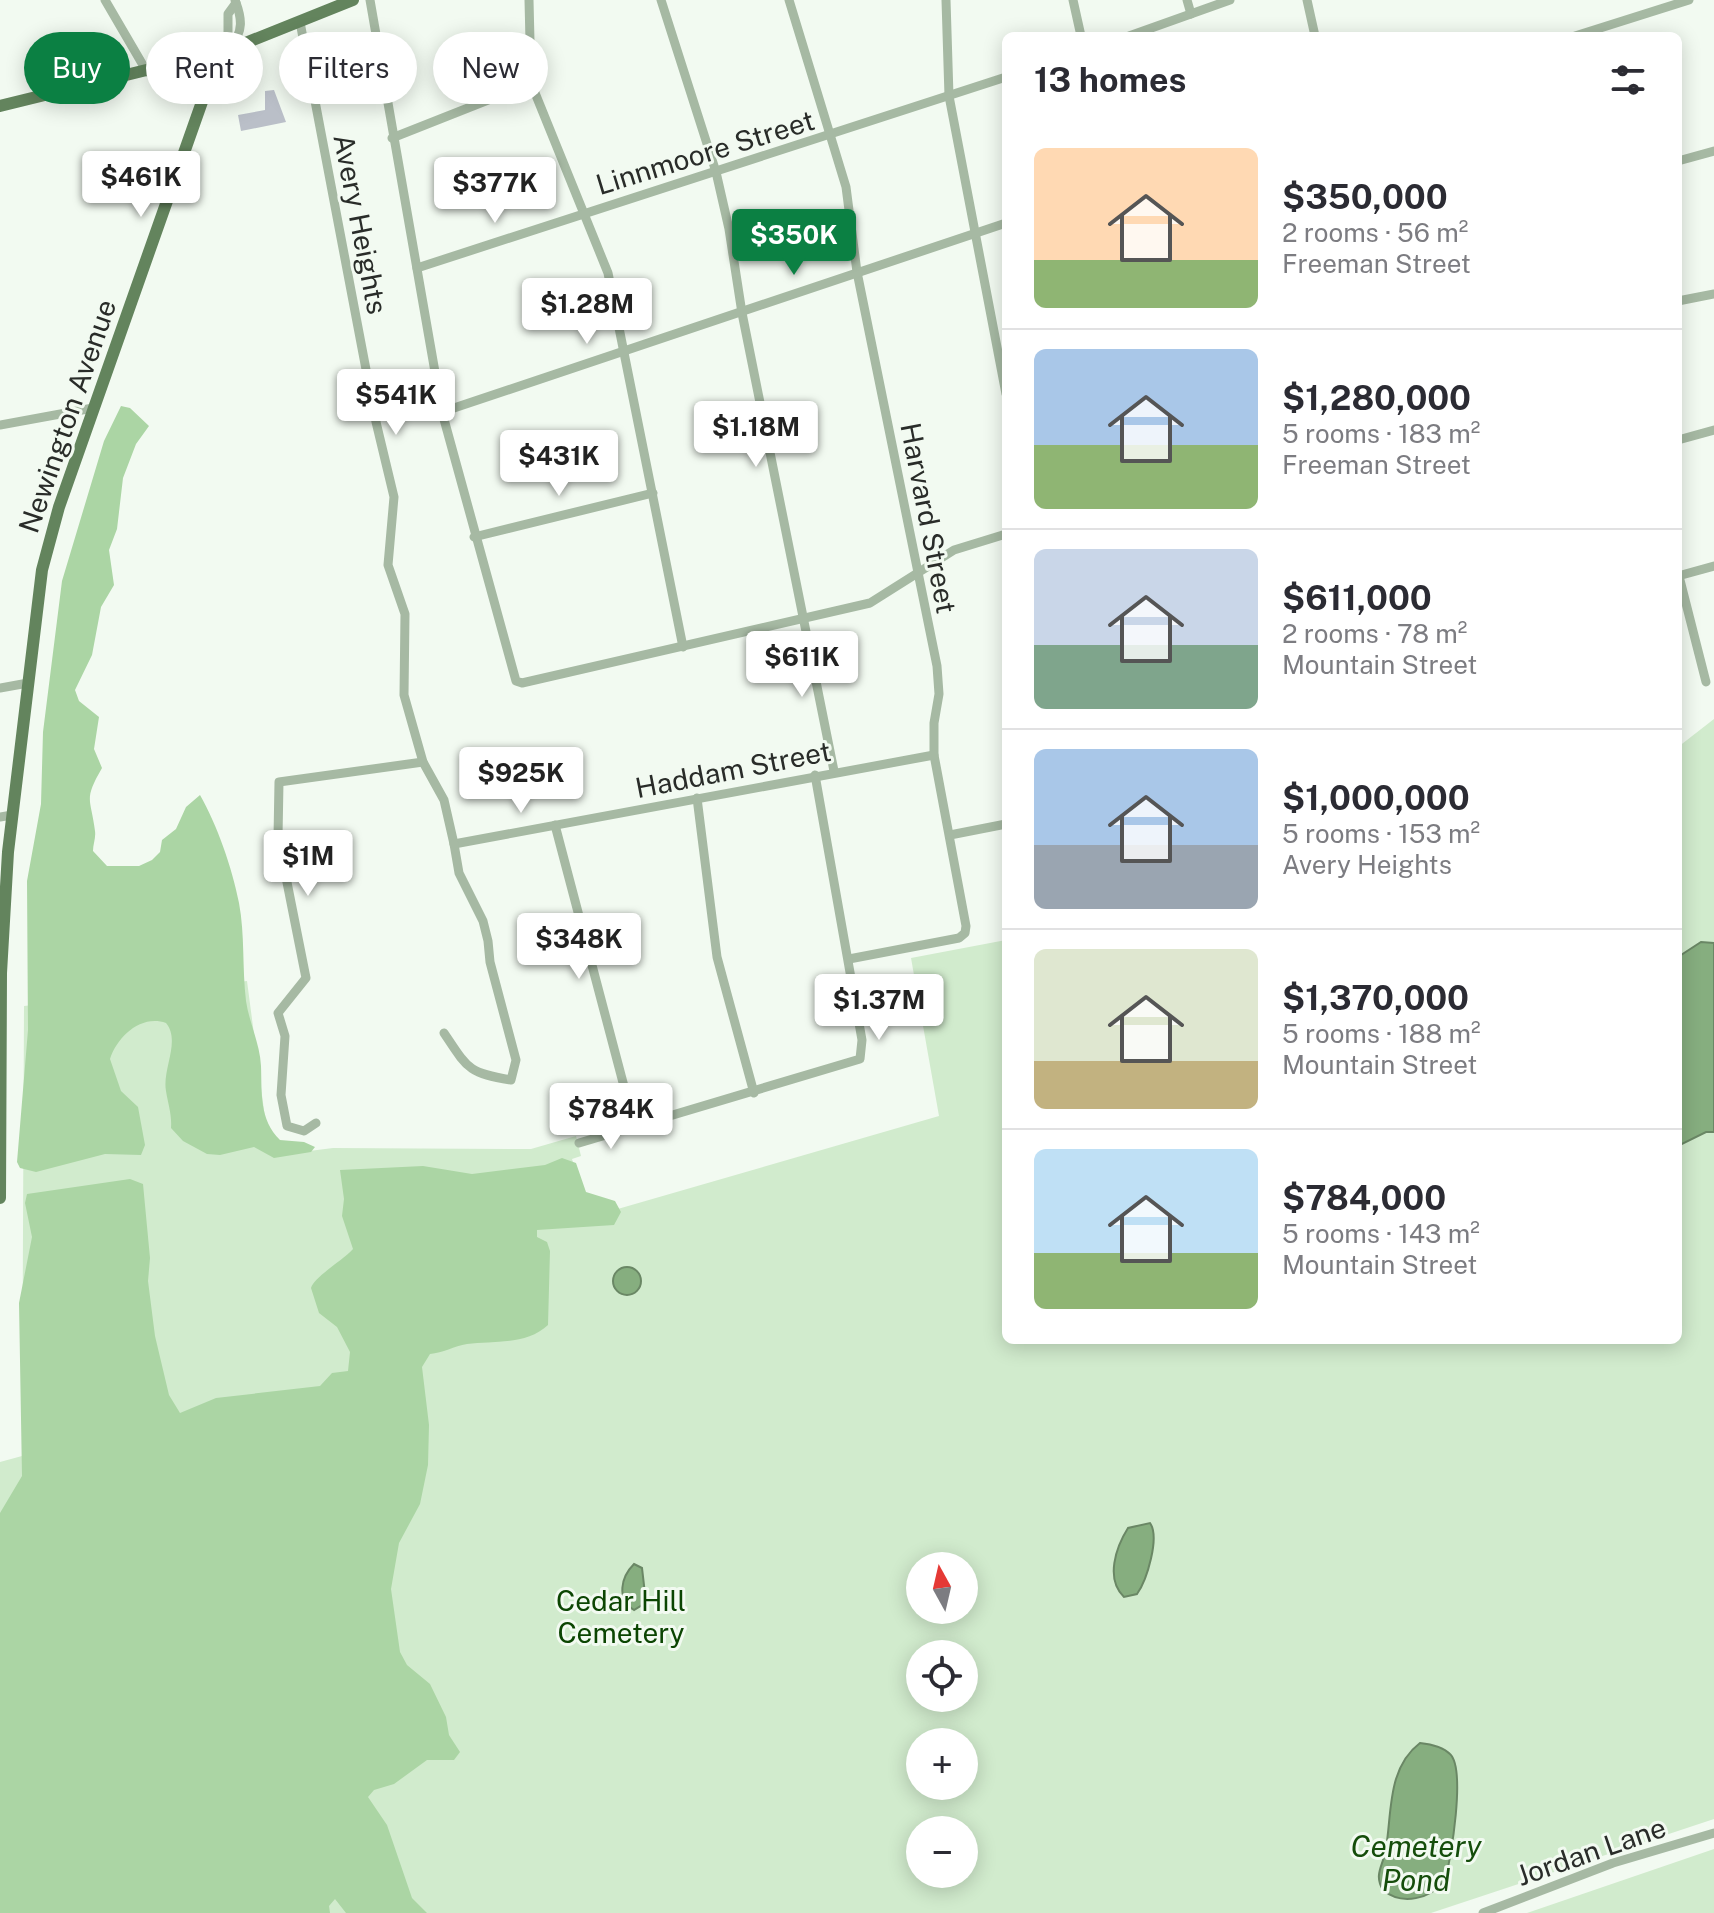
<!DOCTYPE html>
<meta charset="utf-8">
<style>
body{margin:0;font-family:"Public Sans",sans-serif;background:#f7f7f7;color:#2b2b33;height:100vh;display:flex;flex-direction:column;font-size:30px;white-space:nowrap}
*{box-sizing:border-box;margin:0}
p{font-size:26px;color:#7c7c81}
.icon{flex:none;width:44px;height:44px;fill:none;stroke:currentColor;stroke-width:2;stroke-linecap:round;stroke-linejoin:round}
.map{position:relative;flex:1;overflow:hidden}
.details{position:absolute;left:1002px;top:32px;width:680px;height:1312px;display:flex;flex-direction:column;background:#fff;border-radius:12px;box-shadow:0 4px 20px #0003}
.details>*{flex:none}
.top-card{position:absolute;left:24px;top:32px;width:760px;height:72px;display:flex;gap:16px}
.needle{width:52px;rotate:352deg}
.controls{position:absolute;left:906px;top:1552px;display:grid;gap:16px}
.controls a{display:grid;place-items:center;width:72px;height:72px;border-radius:50%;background:#fff;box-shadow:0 4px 20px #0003;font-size:40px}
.price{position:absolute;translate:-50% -68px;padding:0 18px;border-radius:8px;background:#fff;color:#222;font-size:26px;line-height:52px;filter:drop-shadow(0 2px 4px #0008)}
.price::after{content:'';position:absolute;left:50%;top:48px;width:24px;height:18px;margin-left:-12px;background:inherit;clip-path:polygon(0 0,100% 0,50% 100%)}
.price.current{background:#0b8043;color:#fff}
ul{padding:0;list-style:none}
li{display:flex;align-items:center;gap:24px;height:200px;padding:0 32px}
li+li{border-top:2px solid #e1e1e2}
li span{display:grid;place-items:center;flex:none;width:224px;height:160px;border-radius:12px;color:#555}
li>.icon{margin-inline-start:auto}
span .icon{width:96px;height:96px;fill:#fffc;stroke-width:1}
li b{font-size:34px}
h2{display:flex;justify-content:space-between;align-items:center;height:96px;padding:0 32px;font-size:34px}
.pill{padding:0 28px;border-radius:36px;background:#fff;box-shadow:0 4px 20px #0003;font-size:28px;line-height:72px}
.pill.current{background:#0b8043;color:#fff}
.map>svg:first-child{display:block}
</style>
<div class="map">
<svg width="1714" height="1913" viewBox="0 0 1714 1913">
<rect width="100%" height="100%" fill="#f2faf1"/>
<g fill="#d1ebcd" fill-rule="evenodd">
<path d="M1714,719v1100l-283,94h-1431v-451l22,-6 2,-450 223,-25 23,175 63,-8 198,1 45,-13 5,20 -9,3 18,58 349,-101 -28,-158 95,-18v400h672v-593zM920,1566h44v44h-44zM920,1654h44v44h-44zM920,1742h44v44h-44zM920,1830h44v44h-44z"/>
<path d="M1714,1849v64h-187z"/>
</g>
<g fill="#abd5a4">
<path d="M121,406l9,2 19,18 -13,18 -13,34 -6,51 -8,21 5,35 -13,22 -9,48 -17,35 4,11 20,16 -5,32 8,19c-19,33 -11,30 -7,63 1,7 -2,13 -2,20l14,15h32l13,-6 8,-8 2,-12 14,-11 10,-22 14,-12c17,30 32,72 39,108 6,32 3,65 7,98 3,21 14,43 15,65 1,27 -2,53 19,74l24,2 11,5 -4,5 -37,6 -20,-11 -34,8 -13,-1 -24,-13 -12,-13c1,-14 -3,-24 -5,-37 -4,-22 15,-50 0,-68 -25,-9 -49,14 -56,36l11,32 17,16 7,38 -4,10 -36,-1 -69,18 -16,-4 -3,-6 11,-132 -1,-149 14,-77 2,-72 19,-151 42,-140z"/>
<path d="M562,1158l14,5 10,29 29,9 6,11 -7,13 -77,5v7l10,5 3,9 -2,74c-21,20 -55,16 -81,19 -13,2 -24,9 -37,10l-8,13 7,58 -1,40 -8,39 -21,39 -8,46 9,63 7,13 23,19 16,33 3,18 11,17 -6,8h-27l-33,24 -20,6 -6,7 19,28 25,73 15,15h-81l-11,-14 -6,7 1,7h-330v-400l22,-37 -3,-173 13,-66 -7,-34 2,-9 103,-15 13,5 7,74 -2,23 7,55 14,59 11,18 36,-15 104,-12 12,-13 16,-2 2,-19 -13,-25 -18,-14 -8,-25c3,-11 31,-27 42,-39l-11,-33 2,-17 -4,-29 83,-4 49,8 73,-9z"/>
</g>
<g fill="#86ae7f" stroke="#6a8765" stroke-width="2">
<path d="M1701,942l13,1v189h-8l-28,14v-189z"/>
<circle cx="627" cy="1281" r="14"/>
<path d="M1150,1523c10,14 -3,57 -13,71l-13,3c-19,-18 -8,-50 4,-69z"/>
<path d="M634,1564l8,4 3,26 -3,11 -8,5c-18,-11 -13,-33 0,-46z"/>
<path d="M1420,1743c9,1 23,4 30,11 16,15 1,105 -5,126 -14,19 -43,26 -62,10 -10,-16 1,-25 3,-42 6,-35 1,-80 34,-105z"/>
</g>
<path fill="#babfc8" d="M274,90l12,32 -45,9 -3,-16 27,-5v-19z"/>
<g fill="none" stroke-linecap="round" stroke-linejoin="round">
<g stroke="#a6b9a3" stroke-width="9">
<path d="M105,0l42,72"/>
<path d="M370,0l72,412 74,269 6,2 348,-80 84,-53 52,-16"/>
<path d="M529,0l2,83 77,190 75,374"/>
<path d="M661,0l55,172 13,57 13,84 92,458"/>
<path d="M789,0l57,187 11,85 80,394 2,28 -5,29v32l32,171 -1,7 -6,5 -110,21"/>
<path d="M946,0l3,96 57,298"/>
<path d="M1073,0l8,36"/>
<path d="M1187,0l4,14"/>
<path d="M1307,0l8,36"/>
<path d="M300,22l76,400 18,75 -6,68 17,49 -1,81 19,67 21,38 10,44 480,-89"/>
<path d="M1129,36l101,-36"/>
<path d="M1575,36l114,-36"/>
<path d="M230,47c14,-15 12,-29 5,-47"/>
<path d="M228,50v-36l8,-11"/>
<path d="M392,138l139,-55"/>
<path d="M1678,161l36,-10"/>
<path d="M417,268l589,-191"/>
<path d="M1678,301l36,-7"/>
<path d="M442,412l564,-189"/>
<path d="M0,425l93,-17"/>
<path d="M1678,440l36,-10"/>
<path d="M474,537l179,-44"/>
<path d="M1678,576l36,-10"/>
<path d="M1679,576l27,106"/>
<path d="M0,688l28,-5"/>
<path d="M697,798l20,159 37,136"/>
<path d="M0,817l12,-2"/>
<path d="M555,825l80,303"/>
<path d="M950,835l56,-11"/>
<path d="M444,1033c24,36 24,40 67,47l5,-20 -26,-98 -2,-21 -5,-20 -24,-48 -5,-29"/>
<path d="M316,1123l-12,8 -17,-5 -6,-31 4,-59 -7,-23 28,-35 -28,-141 1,-55 144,-20"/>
<path d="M579,1143l281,-84 2,-19 -47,-265"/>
<path d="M1483,1913l130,-50 101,-30"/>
</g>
<g stroke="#63845d" stroke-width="12">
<path d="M0,106l228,-56 125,-50"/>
<path d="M0,1198l1,-225 7,-121 34,-282 17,-63 150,-425 19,-32"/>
</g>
</g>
<g text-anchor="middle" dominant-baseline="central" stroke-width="6" stroke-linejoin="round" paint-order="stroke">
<g font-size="28" fill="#292c29" stroke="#f2faf1">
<text transform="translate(705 152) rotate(-17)">Linnmoore Street</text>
<text transform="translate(361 224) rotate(79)">Avery Heights</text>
<text transform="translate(67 416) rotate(-71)">Newington Avenue</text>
<text transform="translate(929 518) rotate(79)">Harvard Street</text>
<text transform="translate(733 769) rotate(-11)">Haddam Street</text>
<text transform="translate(1591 1851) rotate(-19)">Jordan Lane</text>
</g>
<g font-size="28" fill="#0b4502" stroke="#f2faf1">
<text x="621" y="1600">Cedar Hill<tspan x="621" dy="32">Cemetery</tspan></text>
</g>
<g font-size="30" font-style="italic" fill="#154d0b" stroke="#f2faf1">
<text x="1416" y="1846">Cemetery<tspan x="1416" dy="34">Pond</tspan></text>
</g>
</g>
</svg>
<div class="controls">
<a><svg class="needle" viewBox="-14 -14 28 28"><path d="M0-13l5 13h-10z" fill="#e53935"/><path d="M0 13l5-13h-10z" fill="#7c7c81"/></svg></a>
<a><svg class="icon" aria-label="locate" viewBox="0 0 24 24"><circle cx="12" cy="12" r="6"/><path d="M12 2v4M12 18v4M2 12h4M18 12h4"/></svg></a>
<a>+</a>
<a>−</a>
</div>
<b class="price" style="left:141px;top:219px">$461K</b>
<b class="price" style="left:495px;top:225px">$377K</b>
<b class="price current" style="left:794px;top:277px">$350K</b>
<b class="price" style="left:587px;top:346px">$1.28M</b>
<b class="price" style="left:396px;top:437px">$541K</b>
<b class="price" style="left:756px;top:469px">$1.18M</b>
<b class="price" style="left:559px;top:498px">$431K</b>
<b class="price" style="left:802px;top:699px">$611K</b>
<b class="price" style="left:521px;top:815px">$925K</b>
<b class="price" style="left:308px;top:898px">$1M</b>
<b class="price" style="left:579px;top:981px">$348K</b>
<b class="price" style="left:879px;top:1042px">$1.37M</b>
<b class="price" style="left:611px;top:1151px">$784K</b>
<div class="top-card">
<a class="pill current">Buy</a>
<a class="pill">Rent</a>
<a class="pill">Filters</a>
<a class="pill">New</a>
</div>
<section class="details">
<h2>13 homes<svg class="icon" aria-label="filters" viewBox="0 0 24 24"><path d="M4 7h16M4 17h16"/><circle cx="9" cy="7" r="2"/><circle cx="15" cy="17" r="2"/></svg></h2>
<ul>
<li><span style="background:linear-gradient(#ffd9b3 70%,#8fb573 0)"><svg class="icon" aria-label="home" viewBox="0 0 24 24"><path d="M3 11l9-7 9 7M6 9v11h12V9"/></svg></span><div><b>$350,000</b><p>2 rooms · 56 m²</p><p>Freeman Street</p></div></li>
<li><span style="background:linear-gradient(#a9c7e8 60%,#8fb573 0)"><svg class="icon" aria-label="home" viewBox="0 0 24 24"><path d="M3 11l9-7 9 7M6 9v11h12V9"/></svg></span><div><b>$1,280,000</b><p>5 rooms · 183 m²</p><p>Freeman Street</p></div></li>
<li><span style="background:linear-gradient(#c9d6e8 60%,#7fa58c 0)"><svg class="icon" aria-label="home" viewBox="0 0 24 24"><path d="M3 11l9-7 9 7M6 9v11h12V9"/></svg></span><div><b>$611,000</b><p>2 rooms · 78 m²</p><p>Mountain Street</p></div></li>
<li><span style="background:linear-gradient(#a9c7e8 60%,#9aa5b1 0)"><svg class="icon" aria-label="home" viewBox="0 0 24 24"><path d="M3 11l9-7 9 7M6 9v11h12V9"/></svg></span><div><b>$1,000,000</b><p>5 rooms · 153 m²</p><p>Avery Heights</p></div></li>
<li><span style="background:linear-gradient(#dfe7d0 70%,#c2b280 0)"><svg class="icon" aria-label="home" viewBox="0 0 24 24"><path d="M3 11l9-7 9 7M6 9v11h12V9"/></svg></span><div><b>$1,370,000</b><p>5 rooms · 188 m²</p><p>Mountain Street</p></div></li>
<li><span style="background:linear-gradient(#bfe0f5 65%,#8fb573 0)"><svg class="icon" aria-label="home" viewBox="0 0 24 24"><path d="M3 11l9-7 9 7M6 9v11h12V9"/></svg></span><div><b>$784,000</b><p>5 rooms · 143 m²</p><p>Mountain Street</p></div></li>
</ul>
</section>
</div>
